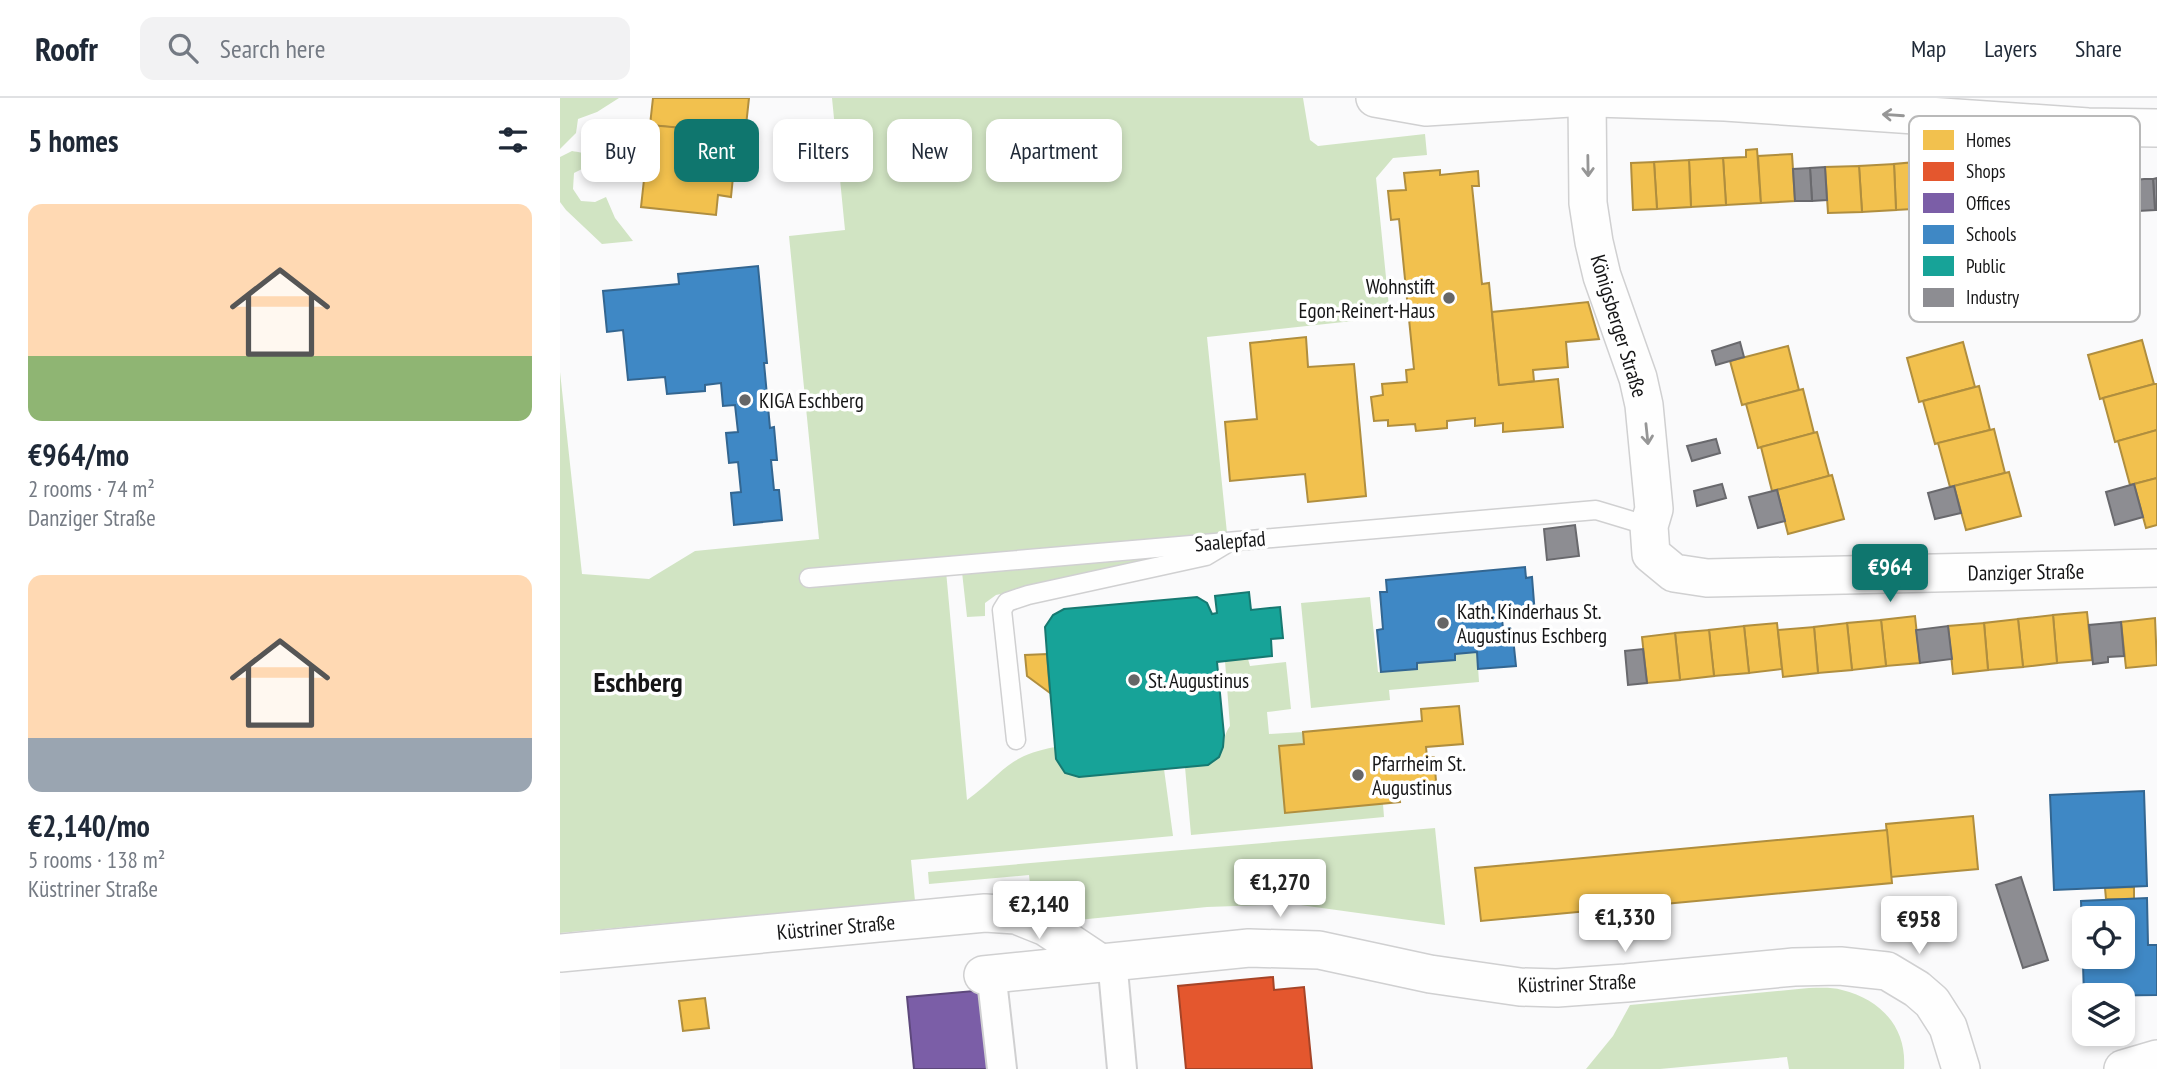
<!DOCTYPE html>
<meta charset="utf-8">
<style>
body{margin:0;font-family:"PT Sans Narrow",sans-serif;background:#f2f2f3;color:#1f2937;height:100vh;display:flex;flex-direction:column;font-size:26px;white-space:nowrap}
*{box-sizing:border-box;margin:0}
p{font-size:23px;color:#747a83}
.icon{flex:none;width:38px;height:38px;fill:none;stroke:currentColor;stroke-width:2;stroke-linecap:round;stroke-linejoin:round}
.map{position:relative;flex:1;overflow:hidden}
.sheet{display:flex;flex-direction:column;background:#fff;width:560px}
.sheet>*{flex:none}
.top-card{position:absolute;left:21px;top:21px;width:665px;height:63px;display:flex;gap:14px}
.fabs{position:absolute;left:1512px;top:808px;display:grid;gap:14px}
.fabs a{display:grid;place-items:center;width:63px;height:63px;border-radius:14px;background:#fff;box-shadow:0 4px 10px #0003;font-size:35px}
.price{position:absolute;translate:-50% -60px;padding:0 16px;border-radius:7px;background:#fff;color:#222;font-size:23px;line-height:46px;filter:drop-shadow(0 2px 4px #0008)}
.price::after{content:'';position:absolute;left:50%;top:42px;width:21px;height:16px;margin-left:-10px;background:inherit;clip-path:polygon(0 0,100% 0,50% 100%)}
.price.current{background:#0f766e;color:#fff}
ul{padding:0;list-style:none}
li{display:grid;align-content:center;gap:14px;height:371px;padding:0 28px}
li span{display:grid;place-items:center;height:217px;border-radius:14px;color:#555}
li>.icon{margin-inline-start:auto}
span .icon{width:126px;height:126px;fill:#fffc;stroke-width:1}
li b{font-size:30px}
h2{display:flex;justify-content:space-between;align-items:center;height:84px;padding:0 28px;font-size:30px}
.chip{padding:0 24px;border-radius:14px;background:#fff;box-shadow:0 4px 10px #0003;font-size:24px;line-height:63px}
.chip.current{background:#0f766e;color:#fff}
header{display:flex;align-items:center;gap:42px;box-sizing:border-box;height:98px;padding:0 35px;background:#fff;border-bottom:2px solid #e0e1e3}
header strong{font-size:33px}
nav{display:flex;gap:38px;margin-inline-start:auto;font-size:24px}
.search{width:490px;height:63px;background:#f2f2f3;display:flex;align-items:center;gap:18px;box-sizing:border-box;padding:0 24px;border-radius:14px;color:#747a83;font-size:26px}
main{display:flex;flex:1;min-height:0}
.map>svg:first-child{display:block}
</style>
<header>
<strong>Roofr</strong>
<div class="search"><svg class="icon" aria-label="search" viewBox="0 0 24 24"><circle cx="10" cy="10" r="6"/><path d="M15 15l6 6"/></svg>Search here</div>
<nav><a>Map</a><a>Layers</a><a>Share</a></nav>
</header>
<main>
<section class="sheet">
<h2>5 homes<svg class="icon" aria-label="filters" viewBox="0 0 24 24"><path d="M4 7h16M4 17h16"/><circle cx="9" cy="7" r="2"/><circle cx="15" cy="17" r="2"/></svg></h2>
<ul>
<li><span style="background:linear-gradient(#ffd9b3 70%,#8fb573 0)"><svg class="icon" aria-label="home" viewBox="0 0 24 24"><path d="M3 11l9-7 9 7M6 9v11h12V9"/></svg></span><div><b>€964/mo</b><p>2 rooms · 74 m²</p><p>Danziger Straße</p></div></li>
<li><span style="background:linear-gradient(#ffd9b3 75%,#9aa5b1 0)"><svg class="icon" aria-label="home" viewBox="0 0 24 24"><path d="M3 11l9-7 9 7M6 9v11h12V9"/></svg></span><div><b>€2,140/mo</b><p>5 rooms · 138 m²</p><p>Küstriner Straße</p></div></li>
</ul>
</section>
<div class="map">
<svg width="1597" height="971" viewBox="0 0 1597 971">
<rect width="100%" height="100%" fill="#fafafb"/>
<g fill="#d1e4c3">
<path d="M0,0h59l-22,14 -19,7 -2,14 -16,16z"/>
<path d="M272,0h471l7,42 8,6 107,-12 2,21 -34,3 -17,20 14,139 -183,20 20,196 -282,27 22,240c36,-26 39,-44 88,-53l1,12 9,14 14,4 85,-8 9,67 -262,24 4,41 -355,32v-561l22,202 67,5 46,-28 124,-12 -30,-303 56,-6z"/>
<path d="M12,53c13,2 26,4 29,18l-15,-2 -12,6 -1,16 8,12 14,1 11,-5 9,21 18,23 -31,3 -36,-34 -6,-8v-45z"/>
<path d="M627,454l-191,43 -11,8v13l-18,1 -5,-45z"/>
<path d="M810,499l8,75 39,-3v-6l37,-3 1,-6 22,-2 2,30 -90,8 1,10 -79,8 -10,-105z"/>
<path d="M688,561l2,7 36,-4 5,47 -24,3 2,22 34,-2 1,12 -25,3 6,66 98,-9 1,13 -193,18 -6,-68c15,-1 34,-1 38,-20 2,-9 1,-12 7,-21l-5,-65z"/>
<path d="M875,730l10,97 -152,-21 -86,3 -129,13 -21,-15 -26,-12 -2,-18 -100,9 -1,-12z"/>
<path d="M1249,890c11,0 23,-1 33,2 40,10 65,38 62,79h-115l-2,-12 -127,12h-74l27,-33 17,-31z"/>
</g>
<g fill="#f2c14e" stroke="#b08e3e" stroke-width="2">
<path d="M93,0h96l-4,37 -95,-10z"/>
<path d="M90,27l76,7 -5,44 12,1 -2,20 -13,-2 -2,20 -75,-8z"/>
<path d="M1197,51l4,54 -35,2 -3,-47 23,-1v-7z"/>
<path d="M1232,56l3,47 -34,2 -3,-47z"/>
<path d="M1354,59h13l3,51 -34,2 -2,-46 21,-2z"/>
<path d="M1163,60l3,47 -35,2 -2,-47z"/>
<path d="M1129,62l2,47 -34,2 -3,-47z"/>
<path d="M1094,64l3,47 -24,1 -2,-47z"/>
<path d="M1334,66l2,46 -34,2 -3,-46z"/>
<path d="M1299,68l3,46 -34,1 -3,-46z"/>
<path d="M880,72v5l38,-4 1,15h-7l10,98 7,-1 10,102 59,-6 5,48 -60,5v-9l-28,3v-8l-28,3v7l-31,3 -1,-7 -27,2v-6l-14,1 -3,-24 12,-2 -1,-11 25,-2 -1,-12 8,-1 -15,-150 -8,1 -3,-29 18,-1 -2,-17z"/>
<path d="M1028,204l11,37 -33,3 2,25 -35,3 1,11 -35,4 -7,-73z"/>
<path d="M746,239l2,30 46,-3 12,132 -58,6 -3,-28 -75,7 -5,-59 32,-3 -7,-76z"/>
<path d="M1582,242l12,44 -54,15 -12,-44z"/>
<path d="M1403,244l12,45 -56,15 -12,-44z"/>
<path d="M1228,248l11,44 -57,15 -12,-44z"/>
<path d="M1594,286h3v46l-42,12 -12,-44z"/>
<path d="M1419,288l11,44 -55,14 -12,-43z"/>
<path d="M1243,291l11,44 -56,15 -12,-44z"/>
<path d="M1434,331l11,44 -55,14 -12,-44z"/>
<path d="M1597,332v48l-27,7 -12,-44z"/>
<path d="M1257,334l12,44 -57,15 -11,-44z"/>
<path d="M1449,374l12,44 -55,14 -12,-44z"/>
<path d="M1272,377l12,44 -56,15 -11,-44z"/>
<path d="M1597,380v47l-11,3 -12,-44z"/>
<path d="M1527,514l5,48 -35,3 -4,-48z"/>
<path d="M1493,517l4,48 -34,4 -5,-48z"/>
<path d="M1355,518l5,47 -34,3 -5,-46z"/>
<path d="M1595,520l2,47 -31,3 -5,-46z"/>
<path d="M1458,521l5,48 -35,3 -4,-47z"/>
<path d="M1321,522l5,46 -34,4 -5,-47z"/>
<path d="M1217,525l5,46 -33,4 -5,-47z"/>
<path d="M1287,525l5,47 -34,3 -4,-46z"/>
<path d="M1424,525l4,47 -35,4 -5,-48z"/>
<path d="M1184,528l5,47 -35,3 -5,-46z"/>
<path d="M1254,529l4,46 -35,4 -5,-47z"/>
<path d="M1149,532l5,46 -34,4 -5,-47z"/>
<path d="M1115,535l5,47 -33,3 -5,-46z"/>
<path d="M487,556l1,14 2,25 -23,-17 -2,-21z"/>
<path d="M899,608l4,38 -37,3 1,10h7l3,36 -38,3 1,6 -115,11 -6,-67 25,-2 -1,-12 119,-11 -1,-12z"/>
<path d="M1413,718l5,53 -87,8 -5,-53z"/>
<path d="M1327,732l5,53 -411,38 -6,-53z"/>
<path d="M1574,789v12h-28l-1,-11z"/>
<path d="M145,900l4,30 -26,3 -4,-30z"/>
</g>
<path fill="#e4572e" stroke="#a64427" stroke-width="2" d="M713,879l1,13 30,-3 8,82h-126l-8,-83z"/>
<path fill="#7b5ea7" stroke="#5d487c" stroke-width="2" d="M425,892l7,79h-78l-7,-72z"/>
<g fill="#3f88c5" stroke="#336691" stroke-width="2" fill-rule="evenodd">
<path d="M198,168l9,97h-3l6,65 4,-1 3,33h-6l3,30h5l3,30 -48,5 -3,-32 10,-1 -3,-30 -9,1 -3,-30 12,-1 -3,-27 -12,1 -2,-23 -16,2v6l-38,3 -2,-17 -37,3 -5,-50 -16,2 -4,-41 76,-7 -1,-10z"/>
<path d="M965,469l1,11 6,-1 3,38 -33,3 1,11 9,-1 4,38 -38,3 -1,-17 -22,2v6l-38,3v6l-36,3 -4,-42 6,-1 -3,-37h7l-1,-12z"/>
<path d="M1584,693l3,95 -93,4 -4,-95z"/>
<path d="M1587,800l1,47h9v50l-73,1 -3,-95zM1524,821h39v38h-39z"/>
</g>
<path fill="#17a398" stroke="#177971" stroke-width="2" d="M689,494l2,18 29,-3 3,31 -12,1 1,17 -55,6 7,73 -1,12 -4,10 -11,8 -129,12 -14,-4 -9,-14 -9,-105 -2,-27 8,-12 11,-6 133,-12 10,6 5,11 5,-1 -2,-17z"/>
<g fill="#8d8d92" stroke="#69696d" stroke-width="2">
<path d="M1265,69l2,33 -15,1 -2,-33z"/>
<path d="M1250,70l2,33h-17l-2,-32z"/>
<path d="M1597,80v32h-2l-2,-31z"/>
<path d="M1584,81h9l2,31 -17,1 -2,-31z"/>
<path d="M1180,244l4,15 -28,8 -4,-14z"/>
<path d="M1156,341l4,14 -28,8 -5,-15z"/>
<path d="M1162,386l4,14 -29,8 -3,-15z"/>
<path d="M1574,386l9,33 -28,8 -9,-33z"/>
<path d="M1394,388l7,27 -26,6 -7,-26z"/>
<path d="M1217,392l8,31 -27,7 -9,-31z"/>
<path d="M1015,427l4,31 -32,4 -3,-31z"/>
<path d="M1561,524l3,34 -16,1v5l-15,2 -4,-39z"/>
<path d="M1388,528l4,33 -32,4 -4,-33z"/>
<path d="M1083,551l4,34 -19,2 -3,-34z"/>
<path d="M1461,779l27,83 -25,8 -27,-83z"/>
</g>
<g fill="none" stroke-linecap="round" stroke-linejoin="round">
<g stroke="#d0d0d1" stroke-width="21">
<g id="service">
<path d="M249,480l787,-68 53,16"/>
<path d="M456,642l-14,-130 5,-8 21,-7 178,-39 20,-12"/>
</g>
</g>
<g stroke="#d0d0d1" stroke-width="32">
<g id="pedestrian">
<path d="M554,883l8,88"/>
<path d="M433,891l9,80"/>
</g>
</g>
<g stroke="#d0d0d1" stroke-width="40">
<g id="minor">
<path d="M815,0l51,9 144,-9"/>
<path d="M1027,0l1,105 6,39 8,34 36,102 6,27 10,104 -5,17 2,28 23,19 33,5 450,-10"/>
<path d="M1035,0l130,4 363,25 69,1"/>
<path d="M0,855l425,-40 31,2 30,12 54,36"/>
<path d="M423,877l266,-27 70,2 111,24 90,13 37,1 69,-5 168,-16 46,-1 47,5 30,18 15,13 16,25 13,42"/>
<path d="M1563,971l34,-10"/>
</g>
</g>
<use href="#service" stroke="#fefefe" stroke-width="18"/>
<use href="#pedestrian" stroke="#fefefe" stroke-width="28"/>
<use href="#minor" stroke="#fefefe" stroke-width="37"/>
</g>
<defs><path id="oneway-shaft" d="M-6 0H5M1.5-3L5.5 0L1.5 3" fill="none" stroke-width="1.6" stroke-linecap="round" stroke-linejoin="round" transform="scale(1.75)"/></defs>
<g stroke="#969696">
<use href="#oneway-shaft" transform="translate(1333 17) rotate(-176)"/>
<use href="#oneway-shaft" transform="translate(1028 68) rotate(89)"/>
<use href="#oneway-shaft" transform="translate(1087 336) rotate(84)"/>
</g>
<g fill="#666667" stroke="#fff" stroke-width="2.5">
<circle cx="889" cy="200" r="7"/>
<circle cx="185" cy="302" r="7"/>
<circle cx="883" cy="525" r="7"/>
<circle cx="574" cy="582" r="7"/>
<circle cx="798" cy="677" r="7"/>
</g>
<g text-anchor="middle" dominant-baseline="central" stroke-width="7" stroke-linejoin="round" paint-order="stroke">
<g font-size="21" fill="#161617" stroke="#fff" text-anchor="start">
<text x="875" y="188" text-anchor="end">Wohnstift<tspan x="875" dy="24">Egon-Reinert-Haus</tspan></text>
<text x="199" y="302">KIGA Eschberg</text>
<text x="897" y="513">Kath. Kinderhaus St.<tspan x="897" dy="24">Augustinus Eschberg</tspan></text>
<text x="588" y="582">St. Augustinus</text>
<text x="812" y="665">Pfarrheim St.<tspan x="812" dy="24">Augustinus</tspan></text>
</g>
<g font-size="21" fill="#161617" stroke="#fff">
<text transform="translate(1059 228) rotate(73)">Königsberger Straße</text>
<text transform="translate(670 443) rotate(-5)">Saalepfad</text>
<text transform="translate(1466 474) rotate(-1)">Danziger Straße</text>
<text transform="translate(276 829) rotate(-5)">Küstriner Straße</text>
<text transform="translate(1017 885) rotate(-2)">Küstriner Straße</text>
</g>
<g font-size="28" font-weight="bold" fill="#161617" stroke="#fff">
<text x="78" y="583">Eschberg</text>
</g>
</g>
<rect x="1349" y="18" width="231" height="206" rx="10" fill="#fff" stroke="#b9b9b9" stroke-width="2"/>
<rect x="1363" y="32" width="31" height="20" fill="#f2c14e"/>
<rect x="1363" y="64" width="31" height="19" fill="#e4572e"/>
<rect x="1363" y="95" width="31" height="20" fill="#7b5ea7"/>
<rect x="1363" y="127" width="31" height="19" fill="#3f88c5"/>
<rect x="1363" y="158" width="31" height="20" fill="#17a398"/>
<rect x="1363" y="190" width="31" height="19" fill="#8d8d92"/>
<g font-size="19" fill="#161617">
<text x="1406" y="49">Homes</text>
<text x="1406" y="80">Shops</text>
<text x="1406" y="112">Offices</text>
<text x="1406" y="143">Schools</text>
<text x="1406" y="175">Public</text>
<text x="1406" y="206">Industry</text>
</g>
</svg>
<div class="fabs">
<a><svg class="icon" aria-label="locate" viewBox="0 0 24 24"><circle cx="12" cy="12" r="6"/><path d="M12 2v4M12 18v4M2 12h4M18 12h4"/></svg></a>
<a><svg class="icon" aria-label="layers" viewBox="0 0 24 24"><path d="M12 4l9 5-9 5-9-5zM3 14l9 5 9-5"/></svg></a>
</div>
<b class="price current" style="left:1330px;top:506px">€964</b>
<b class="price" style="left:720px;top:821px">€1,270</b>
<b class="price" style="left:479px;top:843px">€2,140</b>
<b class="price" style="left:1065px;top:856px">€1,330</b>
<b class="price" style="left:1359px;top:858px">€958</b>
<div class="top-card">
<a class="chip">Buy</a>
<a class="chip current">Rent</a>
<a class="chip">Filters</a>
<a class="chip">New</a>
<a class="chip">Apartment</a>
</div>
</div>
</main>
